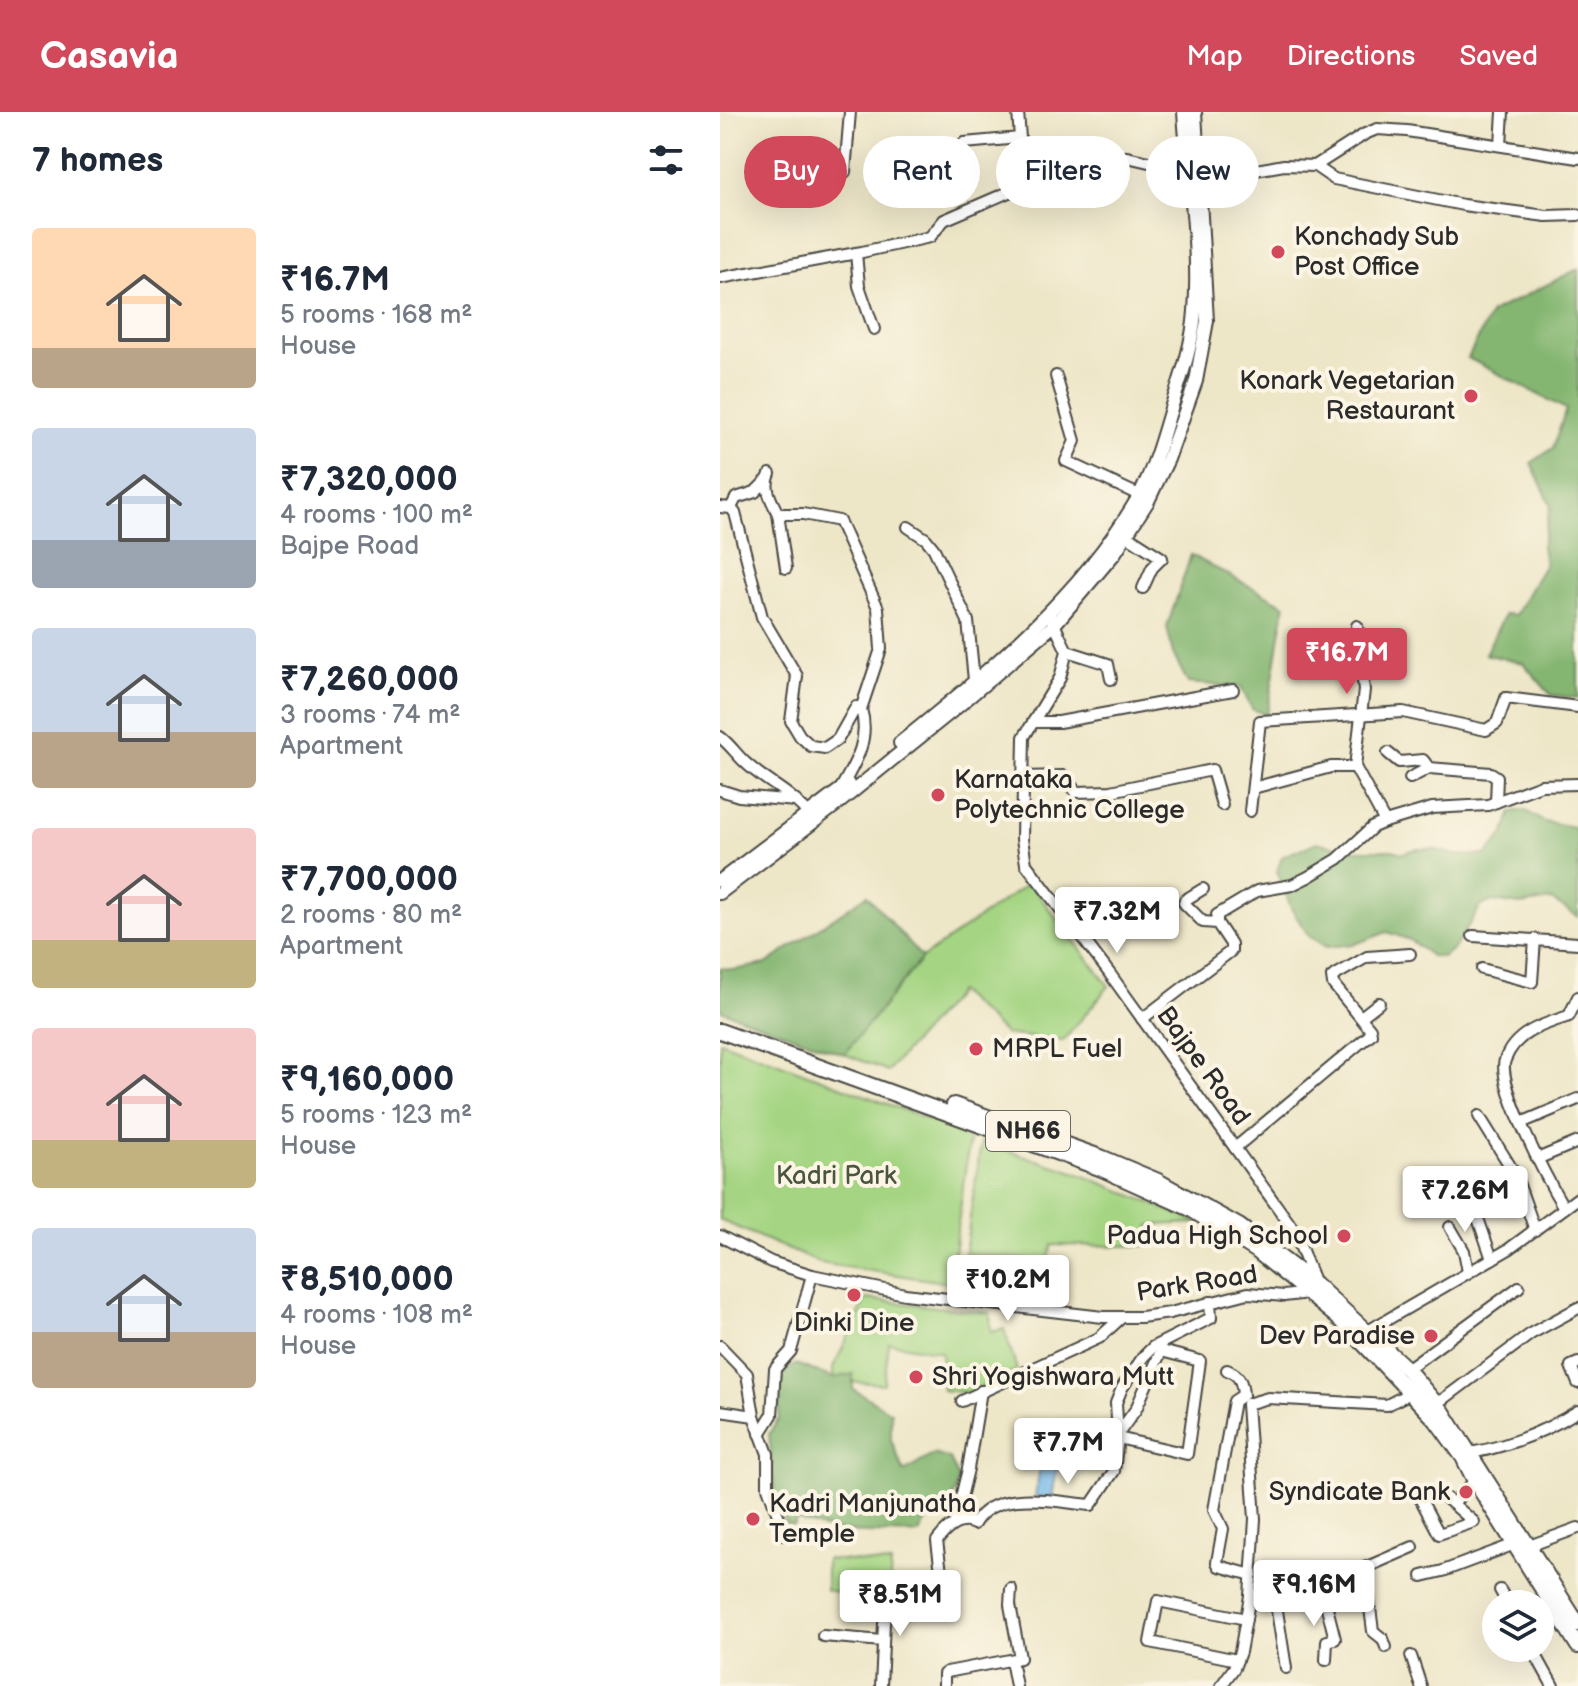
<!DOCTYPE html>
<meta charset="utf-8">
<style>
body{margin:0;font-family:"Balsamiq Sans",sans-serif;background:#f2f2f3;color:#1f2937;height:100vh;display:flex;flex-direction:column;font-size:30px;white-space:nowrap}
*{box-sizing:border-box;margin:0}
p{font-size:26px;color:#747a83}
.icon{flex:none;width:44px;height:44px;fill:none;stroke:currentColor;stroke-width:2;stroke-linecap:round;stroke-linejoin:round}
.map{position:relative;flex:1;overflow:hidden}
.drawer{display:flex;flex-direction:column;background:#fff;width:720px}
.drawer>*{flex:none}
.hud{position:absolute;left:24px;top:24px;width:714px;height:72px;display:flex;gap:16px}
.tools{position:absolute;left:762px;top:1478px;display:grid;gap:16px}
.tools a{display:grid;place-items:center;width:72px;height:72px;border-radius:50%;background:#fff;box-shadow:0 8px 32px #0002;font-size:40px}
.price{position:absolute;translate:-50% -68px;padding:0 18px;border-radius:8px;background:#fff;color:#222;font-size:26px;line-height:52px;filter:drop-shadow(0 2px 4px #0008)}
.price::after{content:'';position:absolute;left:50%;top:48px;width:24px;height:18px;margin-left:-12px;background:inherit;clip-path:polygon(0 0,100% 0,50% 100%)}
.price.on{background:#d1495b;color:#fff}
ul{padding:0;list-style:none}
li{display:flex;align-items:center;gap:24px;height:200px;padding:0 32px}
li span{display:grid;place-items:center;flex:none;width:224px;height:160px;border-radius:8px;color:#555}
li>.icon{margin-inline-start:auto}
span .icon{width:96px;height:96px;fill:#fffc;stroke-width:1}
li b{font-size:34px}
h2{display:flex;justify-content:space-between;align-items:center;height:96px;padding:0 32px;font-size:34px}
.pill{padding:0 28px;border-radius:36px;background:#fff;box-shadow:0 8px 32px #0002;font-size:28px;line-height:72px}
.pill.on{background:#d1495b;color:#fff}
header{display:flex;align-items:center;gap:48px;box-sizing:border-box;height:112px;padding:0 40px;background:#d1495b;color:#fff}
header strong{font-size:38px}
nav{display:flex;gap:44px;margin-inline-start:auto;font-size:28px}
main{display:flex;flex:1;min-height:0}
.map>svg:first-child{display:block}
</style>
<header>
<strong>Casavia</strong>
<nav><a>Map</a><a>Directions</a><a>Saved</a></nav>
</header>
<main>
<section class="drawer">
<h2>7 homes<svg class="icon" aria-label="filters" viewBox="0 0 24 24"><path d="M4 7h16M4 17h16"/><circle cx="9" cy="7" r="2"/><circle cx="15" cy="17" r="2"/></svg></h2>
<ul>
<li><span style="background:linear-gradient(#ffd9b3 75%,#b9a48a 0)"><svg class="icon" aria-label="home" viewBox="0 0 24 24"><path d="M3 11l9-7 9 7M6 9v11h12V9"/></svg></span><div><b>₹16.7M</b><p>5 rooms · 168 m²</p><p>House</p></div></li>
<li><span style="background:linear-gradient(#c9d6e8 70%,#9aa5b1 0)"><svg class="icon" aria-label="home" viewBox="0 0 24 24"><path d="M3 11l9-7 9 7M6 9v11h12V9"/></svg></span><div><b>₹7,320,000</b><p>4 rooms · 100 m²</p><p>Bajpe Road</p></div></li>
<li><span style="background:linear-gradient(#c9d6e8 65%,#b9a48a 0)"><svg class="icon" aria-label="home" viewBox="0 0 24 24"><path d="M3 11l9-7 9 7M6 9v11h12V9"/></svg></span><div><b>₹7,260,000</b><p>3 rooms · 74 m²</p><p>Apartment</p></div></li>
<li><span style="background:linear-gradient(#f6c9c9 70%,#c2b280 0)"><svg class="icon" aria-label="home" viewBox="0 0 24 24"><path d="M3 11l9-7 9 7M6 9v11h12V9"/></svg></span><div><b>₹7,700,000</b><p>2 rooms · 80 m²</p><p>Apartment</p></div></li>
<li><span style="background:linear-gradient(#f6c9c9 70%,#c2b280 0)"><svg class="icon" aria-label="home" viewBox="0 0 24 24"><path d="M3 11l9-7 9 7M6 9v11h12V9"/></svg></span><div><b>₹9,160,000</b><p>5 rooms · 123 m²</p><p>House</p></div></li>
<li><span style="background:linear-gradient(#c9d6e8 65%,#b9a48a 0)"><svg class="icon" aria-label="home" viewBox="0 0 24 24"><path d="M3 11l9-7 9 7M6 9v11h12V9"/></svg></span><div><b>₹8,510,000</b><p>4 rooms · 108 m²</p><p>House</p></div></li>
</ul>
</section>
<div class="map">
<svg width="858" height="1574" viewBox="0 0 858 1574">
<rect width="100%" height="100%" fill="#fcf5e5"/>
<filter id="ink" filterUnits="userSpaceOnUse"><feTurbulence type="fractalNoise" baseFrequency=".0125" numOctaves="2"/><feDisplacementMap in="SourceGraphic" scale="16" xChannelSelector="R" yChannelSelector="G"/><feConvolveMatrix kernelMatrix="1 2 1 2 8 2 1 2 1" color-interpolation-filters="sRGB"/></filter>
<filter id="wash" filterUnits="userSpaceOnUse"><feTurbulence type="fractalNoise" baseFrequency=".006" numOctaves="4" result="noise"/><feDisplacementMap in="SourceGraphic" scale="32" xChannelSelector="R" yChannelSelector="G"/><feGaussianBlur stdDeviation="1.8" result="paint"/><feColorMatrix in="noise" values="0 0 0 0 0 0 0 0 0 0 0 0 0 0 0 0 0 1.4 0 .05"/><feComposite in="paint" operator="in"/></filter>
<g filter="url(#wash)">
<rect width="100%" height="100%" fill="#ede6c7"/>
<g fill="#a5d583" stroke="#688057" stroke-width="2">
<path d="M309,771l80,103 -46,55 -58,-7 -47,-42 -70,79 -44,-17 78,-96z"/>
<path d="M0,929l250,94 -20,148 -130,-20 -100,-43z"/>
<path d="M261,1030l96,31 123,50 -50,2 -4,21 -94,-1 -4,17 -83,-9z"/>
<path d="M146,1187l124,14 1,19 13,-3 13,41 -48,23 -26,-3 -2,-38 -52,-9 -5,41 -29,-2 -22,-4v-10z"/>
<path d="M106,1447l65,5 -3,39 -62,-13z"/>
</g>
<g fill="#84b671" stroke="#58704e" stroke-width="2">
<path d="M858,157v429l-27,-3 -28,-32 -38,-9 20,-40 10,1 30,-51 -3,-18 9,-41 -20,-42 22,-15 13,-39 -98,-51 23,-45z"/>
<path d="M471,443l94,50 -18,110 -15,-6 -11,-22 -53,-4 -15,-29 -6,-27z"/>
<path d="M804,698l21,12 30,5 3,14v76l-27,-17 -31,5 -28,-4 -11,5 -26,41 -12,10 -12,-1 -21,-16 -23,-8 -32,12 -29,3 -17,-11 -17,-26 -15,-39 5,-14c12,-7 22,-8 34,-15l36,8h40l11,3 13,-4h17l22,6h31l18,-21 8,-22z"/>
<path d="M147,783l55,63 -78,96 -124,-44v-42l14,2 32,-6z"/>
<path d="M76,1252l37,14 20,-4v15l38,23v28l13,32 30,-18 16,5 8,18 -2,15 -7,11 -19,10 -11,21c-42,-2 -83,3 -122,-15l-3,6 -9,-2 -11,-37 -5,-52 10,-16 1,-43z"/>
</g>
<path fill="#73b8e9" stroke="#4f728a" stroke-width="2" d="M322,1343l17,2 -7,41 -17,-1z"/>
</g>
<g filter="url(#ink)">
<g fill="none" stroke-linecap="round" stroke-linejoin="round">
<g stroke="#484742" stroke-width="14">
<g id="minor">
<path d="M244,31l56,-5 -2,-26"/>
<path d="M781,33l2,-33"/>
<path d="M595,54l50,-32 12,-5 30,2 171,27"/>
<path d="M125,60l5,-60"/>
<path d="M136,141l3,33 15,43"/>
<path d="M0,166l142,-26 68,-15 14,-17 109,-47 33,-17 41,1 82,19h13l62,-11 31,1 19,13 129,26 83,11 32,-1"/>
<path d="M336,264l19,65 -9,20 73,34"/>
<path d="M50,362c-7,14 2,27 8,40h25l36,7 39,87 3,41 -20,60"/>
<path d="M0,395l11,1 4,5 27,104 35,59 -6,45 9,15 11,10 14,2 13,-9 18,-32 5,2c9,30 -5,53 -20,79"/>
<path d="M11,396l5,-10 19,-6 11,-11"/>
<path d="M58,402l8,54"/>
<path d="M188,415l18,12 8,10 34,72 6,59"/>
<path d="M406,423l36,23 -10,10 -9,20"/>
<path d="M347,539l41,13 3,15"/>
<path d="M313,610h26l174,-32"/>
<path d="M0,625c11,8 17,19 28,28 21,19 43,27 61,50"/>
<path d="M668,641l11,9 24,-2 6,8"/>
<path d="M635,655l9,-77 -7,-64"/>
<path d="M303,665l41,-1 12,16 35,-1 101,-21 10,35"/>
<path d="M690,666l19,-10 62,5 6,4 -1,25"/>
<path d="M533,676l78,-21h24l30,55"/>
<path d="M0,678l19,6 57,5"/>
<path d="M530,699l10,-90 143,-9 83,18 11,-7 9,-25 72,9"/>
<path d="M497,811v-8l40,-24 35,-6 16,-8 30,-18 35,-32 12,-5 47,-14 56,-3 53,-20 37,-1"/>
<path d="M753,824l105,7"/>
<path d="M762,857l50,13 3,-43"/>
<path d="M641,905l18,-14"/>
<path d="M422,907l89,-68v-7l-14,-21 -14,-1 -19,-19 1,-3 18,-11"/>
<path d="M759,1004l36,58 20,56"/>
<path d="M801,1011l57,-24"/>
<path d="M515,1036l136,-114 -1,-5 -37,-45 -1,-7 35,-20 43,-3"/>
<path d="M817,1047l41,-17"/>
<path d="M751,1086l21,61"/>
<path d="M844,1096c-15,-25 -68,-124 -59,-148 10,-28 39,-36 64,-44l9,-19"/>
<path d="M730,1115l14,24 4,21"/>
<path d="M0,1124l51,26 41,13 93,19 198,23h38l29,-4 78,-20 36,3 24,-3 7,-9 -21,-54 -184,-256 -84,-110 -4,-25 2,-102 36,-59 7,-27 -16,-33"/>
<path d="M646,1220l143,-83 69,-51"/>
<path d="M0,1234l27,28 7,42"/>
<path d="M858,1251l-7,3 7,17"/>
<path d="M687,1257l112,-82"/>
<path d="M507,1258c13,5 15,12 16,25l-9,6 -20,109 9,19 -6,33 2,4 33,9"/>
<path d="M242,1289l137,-63 23,-21"/>
<path d="M717,1292l95,-71 46,-25"/>
<path d="M0,1299l34,5 14,38v33l17,48"/>
<path d="M40,1322l12,-19 3,-46 16,-18 21,-76"/>
<path d="M398,1326l69,16 13,-93 -39,-10 -25,58 -18,25"/>
<path d="M751,1341c37,-7 75,-22 107,-42"/>
<path d="M719,1380l35,30 -35,12 -18,-34z"/>
<path d="M733,1391l22,-22"/>
<path d="M235,1410l13,-53 13,-78"/>
<path d="M809,1434l49,-18"/>
<path d="M645,1458l8,61 10,8 3,8"/>
<path d="M702,1464l21,-5 72,-27"/>
<path d="M780,1478l8,14"/>
<path d="M603,1480l12,47 -8,2 -1,19"/>
<path d="M530,1484l5,-77 -8,-115 21,-6 119,7 25,-13"/>
<path d="M555,1486l11,70"/>
<path d="M103,1524l60,5"/>
<path d="M812,1536l21,38"/>
<path d="M691,1544l10,30"/>
<path d="M291,1548l5,26"/>
<path d="M517,1548l-87,-18 8,-41 88,18"/>
<path d="M161,1574l3,-63 9,-38 15,-6 31,-1 2,-6 -4,-31c9,-12 22,-25 37,-17 21,-37 82,-22 117,-19l23,-34 4,-33 -2,-35 6,-15 21,-31 10,-10 58,-29 -1,-16"/>
<path d="M224,1574v-12l3,-2 73,-14 -10,-53 1,-16"/>
<path d="M501,1574l13,-18 6,-16 10,-56 39,3 23,-3 15,-6 10,-10 76,-33"/>
</g>
</g>
<g stroke="#484742" stroke-width="16">
<g id="major">
<path d="M180,631c88,-71 182,-148 239,-247 15,-27 24,-61 33,-91 10,-30 21,-62 23,-94 5,-65 -7,-134 -11,-199"/>
<path d="M0,769l128,-97"/>
<path d="M0,781l116,-88 121,-98 97,-82 60,-71 34,-53 20,-42 28,-78 11,-60 -12,-209"/>
</g>
</g>
<g stroke="#484742" stroke-width="18">
<g id="highway">
<path d="M0,919l382,138 87,39 68,43 85,70 94,99 27,37 12,24 103,165"/>
<path d="M234,993l149,53 55,23 81,45 76,58 92,85 36,43 135,212"/>
</g>
</g>
<use href="#minor" stroke="#fff" stroke-width="10"/>
<use href="#major" stroke="#fff" stroke-width="12"/>
<use href="#highway" stroke="#fff" stroke-width="14"/>
</g>
</g>
<g fill="#d1495b" stroke="#fcf5e5" stroke-width="3">
<circle cx="558" cy="140" r="8"/>
<circle cx="751" cy="284" r="8"/>
<circle cx="218" cy="683" r="8"/>
<circle cx="256" cy="937" r="8"/>
<circle cx="624" cy="1124" r="8"/>
<circle cx="134" cy="1183" r="8"/>
<circle cx="711" cy="1224" r="8"/>
<circle cx="196" cy="1265" r="8"/>
<circle cx="746" cy="1380" r="8"/>
<circle cx="33" cy="1407" r="8"/>
</g>
<g text-anchor="middle" dominant-baseline="central" stroke-width="8" stroke-linejoin="round" paint-order="stroke">
<rect fill="#fcf5e5" stroke="#6a6863" stroke-width="2" x="266" y="999" width="84" height="40" rx="6"/>
<g font-size="24" font-weight="bold" fill="#2b2b2b">
<text x="308" y="1019">NH66</text>
</g>
<g font-size="26" fill="#2b2b2b" stroke="#fcf5e5" text-anchor="start">
<text x="574" y="125">Konchady Sub<tspan x="574" dy="30">Post Office</tspan></text>
<text x="735" y="269" text-anchor="end">Konark Vegetarian<tspan x="735" dy="30">Restaurant</tspan></text>
<text x="234" y="668">Karnataka<tspan x="234" dy="30">Polytechnic College</tspan></text>
<text x="272" y="937">MRPL Fuel</text>
<text x="608" y="1124" text-anchor="end">Padua High School</text>
<text x="134" y="1211" text-anchor="middle">Dinki Dine</text>
<text x="695" y="1224" text-anchor="end">Dev Paradise</text>
<text x="212" y="1265">Shri Yogishwara Mutt</text>
<text x="730" y="1380" text-anchor="end">Syndicate Bank</text>
<text x="49" y="1392">Kadri Manjunatha<tspan x="49" dy="30">Temple</tspan></text>
</g>
<g font-size="26" fill="#2b2b2b" stroke="#fcf5e5">
<text transform="translate(483 954) rotate(54)">Bajpe Road</text>
<text transform="translate(477 1172) rotate(-9)">Park Road</text>
</g>
<g font-size="26" fill="#4a5641" stroke="#fcf5e5">
<text x="116" y="1064">Kadri Park</text>
</g>
</g>
</svg>
<div class="tools">
<a><svg class="icon" aria-label="layers" viewBox="0 0 24 24"><path d="M12 4l9 5-9 5-9-5zM3 14l9 5 9-5"/></svg></a>
</div>
<b class="price on" style="left:627px;top:584px">₹16.7M</b>
<b class="price" style="left:397px;top:843px">₹7.32M</b>
<b class="price" style="left:745px;top:1122px">₹7.26M</b>
<b class="price" style="left:288px;top:1211px">₹10.2M</b>
<b class="price" style="left:348px;top:1374px">₹7.7M</b>
<b class="price" style="left:594px;top:1516px">₹9.16M</b>
<b class="price" style="left:180px;top:1526px">₹8.51M</b>
<div class="hud">
<a class="pill on">Buy</a>
<a class="pill">Rent</a>
<a class="pill">Filters</a>
<a class="pill">New</a>
</div>
</div>
</main>
